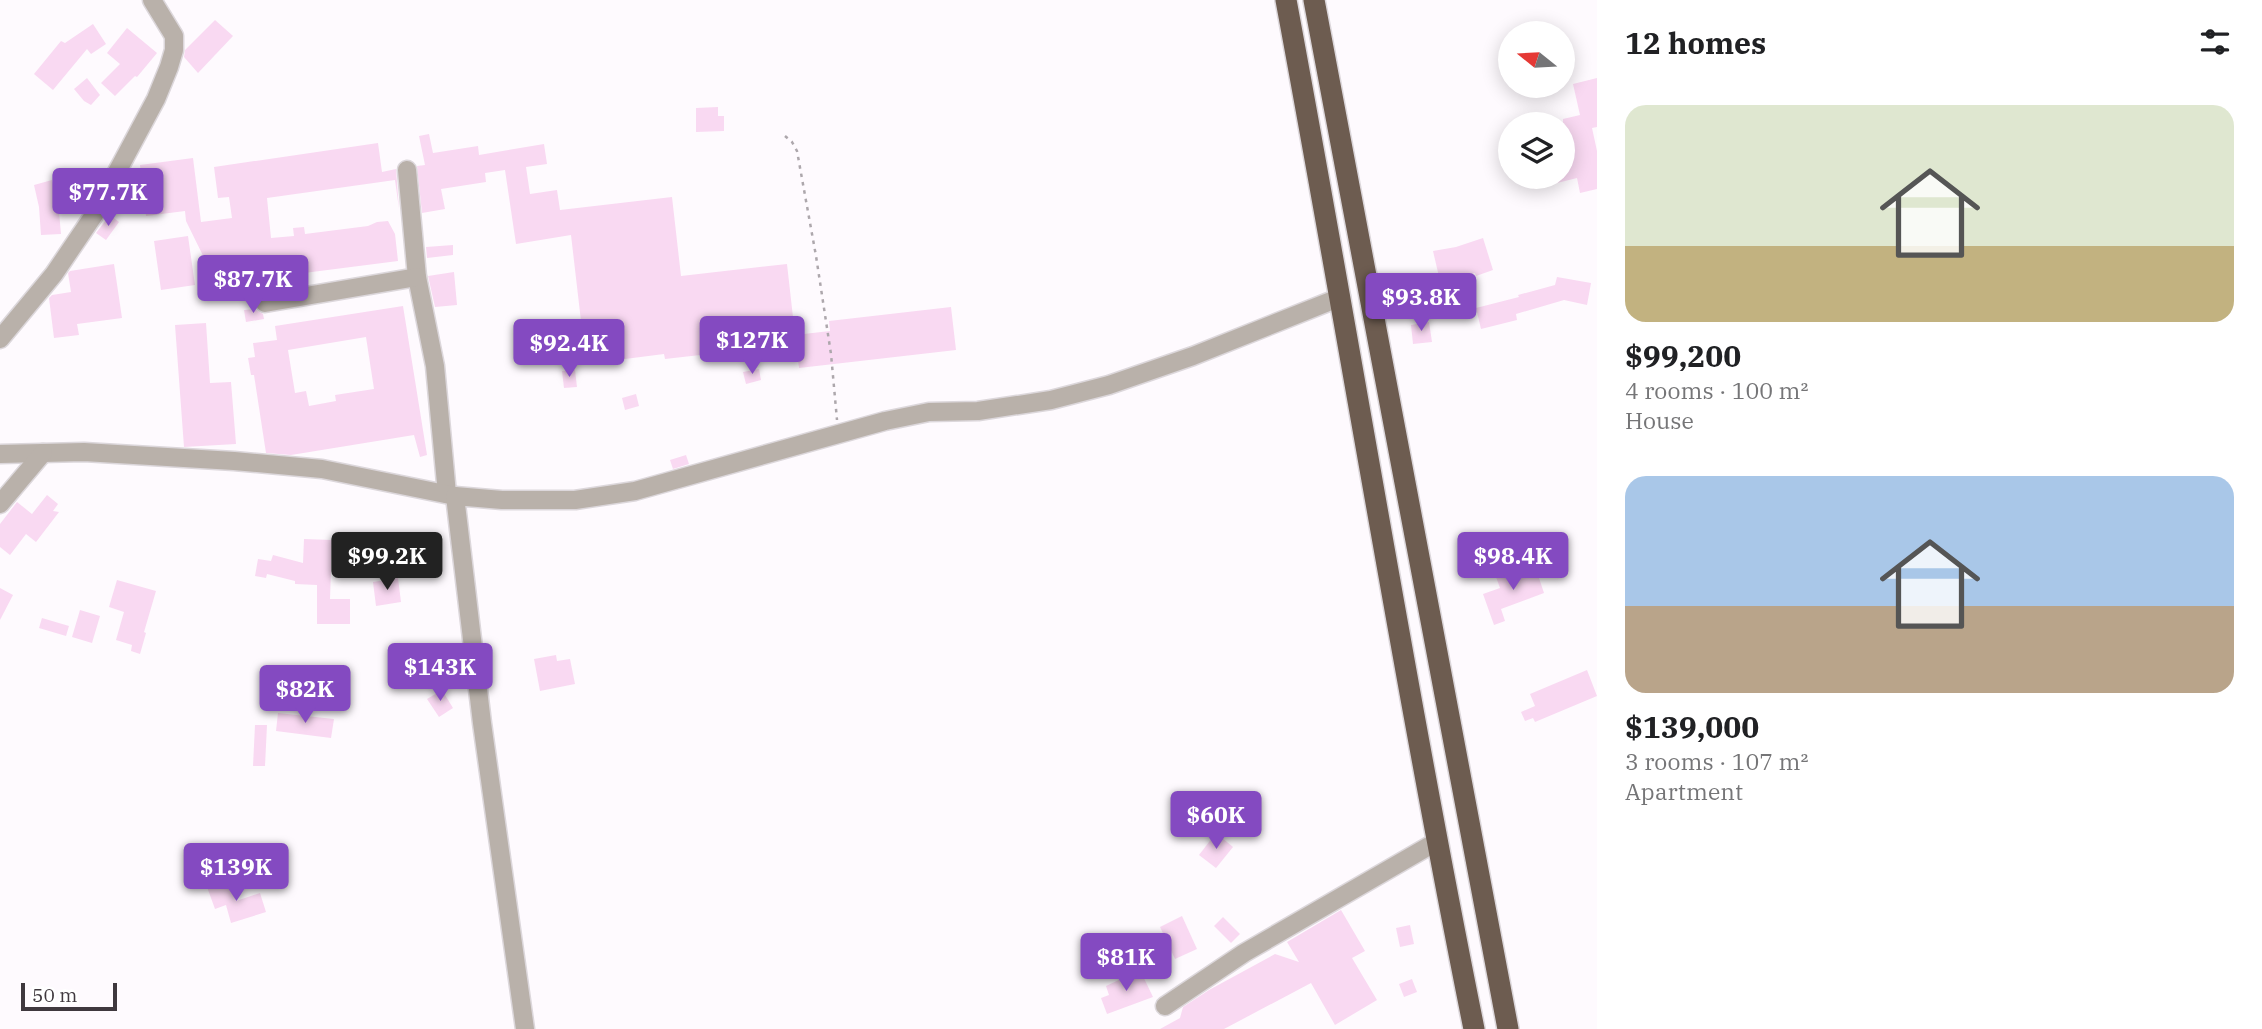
<!DOCTYPE html>
<meta charset="utf-8">
<style>
body{margin:0;font-family:"IBM Plex Serif",serif;background:#f6f6f6;color:#202124;height:100vh;display:flex;flex-direction:column;font-size:26px;white-space:nowrap}
*{box-sizing:border-box;margin:0}
p{font-size:23px;color:#757577}
.icon{flex:none;width:38px;height:38px;fill:none;stroke:currentColor;stroke-width:2;stroke-linecap:round;stroke-linejoin:round}
.map{position:relative;flex:1;overflow:hidden}
.sheet{display:flex;flex-direction:column;background:#fff;width:665px}
.sheet>*{flex:none}
.needle{width:46px;rotate:288deg}
.fabs{position:absolute;left:1498px;top:21px;display:grid;gap:14px}
.fabs a{display:grid;place-items:center;width:77px;height:77px;border-radius:50%;background:#fff;box-shadow:0 4px 18px #0003;font-size:35px}
.scale{position:absolute;left:21px;bottom:18px;width:96px;box-sizing:border-box;padding-left:7px;border:4px solid #3f383e;border-top:0;font-size:19px;line-height:24px;white-space:nowrap;color:#3f383e;-webkit-text-stroke:5px #fff;paint-order:stroke}
.price{position:absolute;translate:-50% -60px;padding:0 16px;border-radius:7px;background:#844ac1;color:#fff;font-size:23px;line-height:46px;filter:drop-shadow(0 2px 4px #0008)}
.price::after{content:'';position:absolute;left:50%;top:42px;width:21px;height:16px;margin-left:-10px;background:inherit;clip-path:polygon(0 0,100% 0,50% 100%)}
.price.current{background:#222;color:#fff}
ul{padding:0;list-style:none}
li{display:grid;align-content:center;gap:14px;height:371px;padding:0 28px}
li span{display:grid;place-items:center;height:217px;border-radius:21px;color:#555}
li>.icon{margin-inline-start:auto}
span .icon{width:126px;height:126px;fill:#fffc;stroke-width:1}
li b{font-size:30px}
h2{display:flex;justify-content:space-between;align-items:center;height:84px;padding:0 28px;font-size:30px}
main{display:flex;flex:1;min-height:0}
.map>svg:first-child{display:block}
</style>
<main>
<div class="map">
<svg width="1597" height="1029" viewBox="0 0 1597 1029">
<rect width="100%" height="100%" fill="#fefafe"/>
<g fill="#f9d9f2" fill-rule="evenodd">
<path d="M215,20l18,16 -35,37 -14,-16 1,-7z"/>
<path d="M93,24l13,20 -15,10 -4,-5 -34,41 -19,-16 27,-33 4,2z"/>
<path d="M127,28l30,25 -20,24 -2,-1 -20,20 -14,-13 19,-19 -13,-11z"/>
<path d="M87,78l13,17 -9,10 -7,-4 -10,-12z"/>
<path d="M1597,78v49l-5,1 5,23v38l-17,4 -3,-15 -44,11 -3,-12h33v-58l17,-4 -7,-31z"/>
<path d="M718,107v9h6v15l-28,1v-24z"/>
<path d="M429,134l4,19 45,-7 1,9 65,-11 3,20 -21,3 4,27 27,-4 3,20 112,-13 9,79 106,-12 8,71 35,-4 -1,-10 122,-14 5,43 -157,18 -3,-24 -131,15 -1,-5 -78,10 -15,-129 -55,9 -11,-74 -20,3 1,9 -45,7 4,20 -23,4 -5,-47 8,-1 -6,-29z"/>
<path d="M378,143l4,29 14,-3 3,40 -4,-29 -128,18 4,40 23,-2 -1,-8 11,-1 1,7 63,-8 9,-4 11,-1 7,13 3,27 -133,17 1,6 -30,6 -5,-21 -20,3 -25,-51 -1,-10 -39,5 -6,-51 53,-7 8,64 31,-4 -3,-21 -11,1 -4,-31z"/>
<path d="M52,180l7,32 2,22 -20,1 -2,-28 -5,-22z"/>
<path d="M110,215l9,7 -13,18 -10,-7z"/>
<path d="M188,236l7,49 -34,5 -7,-49z"/>
<path d="M1483,238l10,32 -17,6 -1,-3 -35,8 -7,-30 23,-4z"/>
<path d="M453,245v10l-26,3 -1,-11z"/>
<path d="M114,264l8,54 -45,6 2,11 -25,3 -5,-40 3,-3 19,-3 -3,-19 2,-2z"/>
<path d="M454,272l3,33 -22,2 -7,-31z"/>
<path d="M1557,277l34,6 -4,22 -23,-5 -48,14 1,6 -36,9 -5,-21 43,-11 -1,-2 37,-10z"/>
<path d="M403,306l24,149 -7,2 -6,-22 -123,20 -25,-2 -12,-78h-3l-3,-17 7,-1 -2,-14 24,-3 -2,-14zM366,337l8,52 -39,6 1,6 -27,5 -3,-15 -11,2 -7,-43z"/>
<path d="M255,309l8,5 1,5 -18,3 -2,-12z"/>
<path d="M1429,322l3,20 -19,2 -2,-19z"/>
<path d="M206,323l4,60 21,-1 5,62 -52,3 -9,-122z"/>
<path d="M759,369l2,11 -15,4 -3,-12z"/>
<path d="M575,370l2,17 -13,1 -2,-17z"/>
<path d="M636,394l3,12 -14,4 -3,-12z"/>
<path d="M686,455l3,9 -16,5 -3,-9z"/>
<path d="M47,495l11,9 -5,7 6,1 -23,30 -10,-8 -16,21 -10,-8v-23l17,-22 15,12z"/>
<path d="M304,539l28,1 -2,59h20v25h-33v-39l-22,-1v-3l-28,-7 -1,4 -11,-2 3,-17 13,2 2,-6 30,8z"/>
<path d="M1535,566l9,27 -43,16 4,12 -11,4 -11,-31 17,-6 -4,-11z"/>
<path d="M398,578l3,24 -25,4 -3,-24z"/>
<path d="M117,580l39,11 -12,41 2,1 -6,21 -9,-3 1,-6 -16,-5 8,-28 -15,-5z"/>
<path d="M0,588l13,7 -13,25z"/>
<path d="M80,610l20,6 -8,27 -20,-6z"/>
<path d="M42,618l27,8 -3,10 -27,-8z"/>
<path d="M556,655l1,6 13,-2 5,25 -35,7 -6,-32z"/>
<path d="M461,663l1,13 -16,1 -1,-13z"/>
<path d="M1587,670l10,26 -62,26 -2,-4 -8,3 -4,-9 14,-6 -5,-12z"/>
<path d="M442,690l11,18 -14,9 -12,-18z"/>
<path d="M278,713l56,6 -3,19 -55,-7z"/>
<path d="M255,725h12l-2,41h-12z"/>
<path d="M1216,833l17,14 -17,21 -17,-13z"/>
<path d="M220,882l1,3 8,-3 7,19 24,-8 6,19 -35,11 -5,-18 -11,4 -8,-22z"/>
<path d="M1341,910l24,41 -13,7 25,42 -42,25 -24,-42 -87,46h-64l20,-11 3,-11 26,-17 66,-36 24,8 -12,-20z"/>
<path d="M1182,916l15,33 -22,10 -15,-32z"/>
<path d="M1223,917l17,17 -9,9 -17,-17z"/>
<path d="M1410,925l4,19 -14,3 -4,-19z"/>
<path d="M1140,970l13,27 -46,17 -6,-16 8,-3 -3,-9z"/>
<path d="M1412,979l5,13 -13,5 -5,-13z"/>
</g>
<g fill="none" stroke-linecap="round" stroke-linejoin="round">
<g stroke="#dcd7db" stroke-width="21">
<g id="minor">
<path d="M407,170l10,107 18,89 12,128"/>
<path d="M265,303l152,-26"/>
<path d="M0,339l54,-65 40,-59 62,-116 13,-32 5,-17v-14l-22,-36"/>
<path d="M0,454l84,-2 150,9 88,8 133,27"/>
<path d="M0,504l43,-51"/>
<path d="M1165,1006l79,-53 192,-111"/>
<path d="M525,1029l-43,-306 -27,-227 47,4h73l60,-9 250,-70 44,-9 49,-1 73,-11 58,-15 84,-29 148,-59"/>
</g>
</g>
<g stroke="#dcd7db" stroke-width="24">
<g id="highway">
<path d="M1286,0c64,343 119,687 188,1029"/>
<path d="M1314,0l194,1029"/>
</g>
</g>
<path stroke="#ada7ac" stroke-width="2.5" stroke-dasharray="3.5 5" stroke-linecap="butt" d="M785,136l7,6 5,9 19,105 15,98 6,66"/>
<use href="#minor" stroke="#b9b1aa" stroke-width="18"/>
<use href="#highway" stroke="#6d5c50" stroke-width="21"/>
</g>
</svg>
<div class="fabs">
<a><svg class="needle" viewBox="-14 -14 28 28"><path d="M0-13l5 13h-10z" fill="#e53935"/><path d="M0 13l5-13h-10z" fill="#757577"/></svg></a>
<a><svg class="icon" aria-label="layers" viewBox="0 0 24 24"><path d="M12 4l9 5-9 5-9-5zM3 14l9 5 9-5"/></svg></a>
</div>
<div class="scale">50 m</div>
<b class="price" style="left:108px;top:228px">$77.7K</b>
<b class="price" style="left:253px;top:315px">$87.7K</b>
<b class="price" style="left:1421px;top:333px">$93.8K</b>
<b class="price" style="left:752px;top:376px">$127K</b>
<b class="price" style="left:569px;top:379px">$92.4K</b>
<b class="price current" style="left:387px;top:592px">$99.2K</b>
<b class="price" style="left:1513px;top:592px">$98.4K</b>
<b class="price" style="left:440px;top:703px">$143K</b>
<b class="price" style="left:305px;top:725px">$82K</b>
<b class="price" style="left:1216px;top:851px">$60K</b>
<b class="price" style="left:236px;top:903px">$139K</b>
<b class="price" style="left:1126px;top:993px">$81K</b>
</div>
<section class="sheet">
<h2>12 homes<svg class="icon" aria-label="filters" viewBox="0 0 24 24"><path d="M4 7h16M4 17h16"/><circle cx="9" cy="7" r="2"/><circle cx="15" cy="17" r="2"/></svg></h2>
<ul>
<li><span style="background:linear-gradient(#dfe7d0 65%,#c2b280 0)"><svg class="icon" aria-label="home" viewBox="0 0 24 24"><path d="M3 11l9-7 9 7M6 9v11h12V9"/></svg></span><div><b>$99,200</b><p>4 rooms · 100 m²</p><p>House</p></div></li>
<li><span style="background:linear-gradient(#a9c7e8 60%,#b9a48a 0)"><svg class="icon" aria-label="home" viewBox="0 0 24 24"><path d="M3 11l9-7 9 7M6 9v11h12V9"/></svg></span><div><b>$139,000</b><p>3 rooms · 107 m²</p><p>Apartment</p></div></li>
</ul>
</section>
</main>
